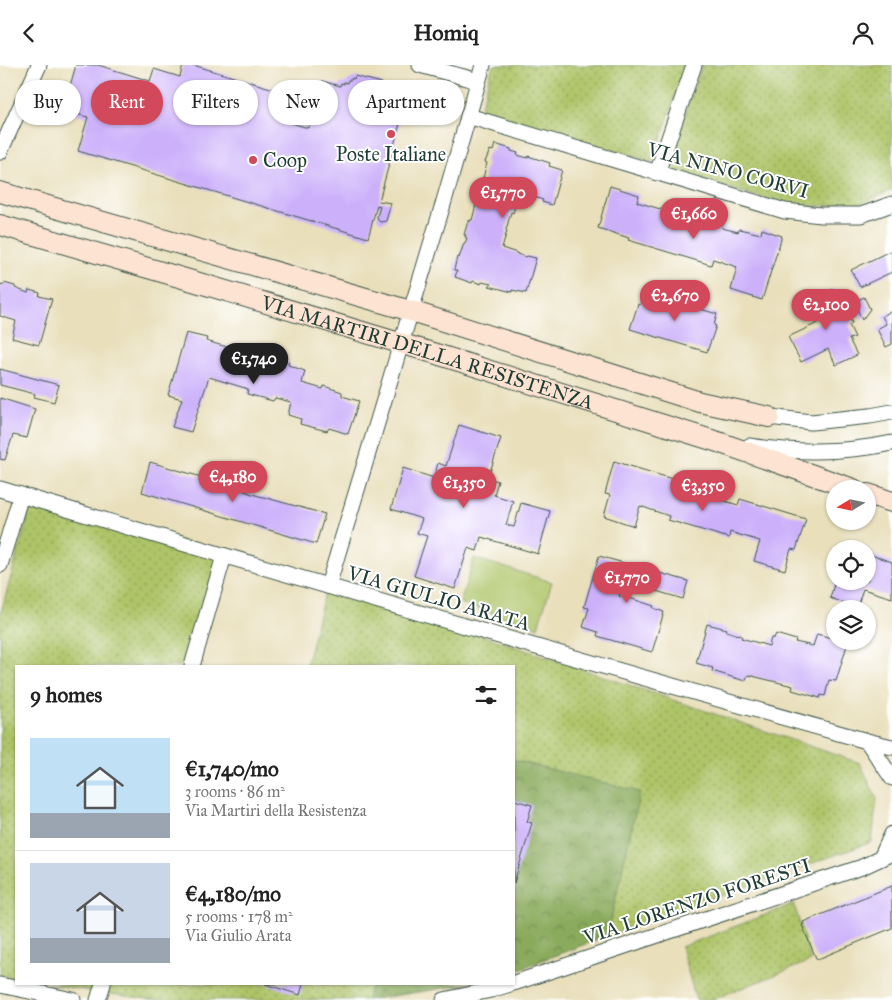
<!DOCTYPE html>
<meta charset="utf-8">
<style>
body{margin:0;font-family:"IM FELL Great Primer",serif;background:#f2f2f2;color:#222;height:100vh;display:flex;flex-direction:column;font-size:19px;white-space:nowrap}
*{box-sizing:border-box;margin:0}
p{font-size:16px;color:#767676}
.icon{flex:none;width:28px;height:28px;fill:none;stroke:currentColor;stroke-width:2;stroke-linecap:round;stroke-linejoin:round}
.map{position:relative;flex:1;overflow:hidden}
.details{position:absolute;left:15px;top:600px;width:500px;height:320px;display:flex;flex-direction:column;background:#fff;border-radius:0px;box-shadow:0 1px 4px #0004}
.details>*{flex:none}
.banner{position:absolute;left:15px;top:15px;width:500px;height:45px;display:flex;gap:10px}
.needle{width:32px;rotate:260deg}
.tools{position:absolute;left:826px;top:415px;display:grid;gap:10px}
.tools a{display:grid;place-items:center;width:50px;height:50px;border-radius:50%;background:#fff;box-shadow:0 1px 4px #0004;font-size:25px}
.price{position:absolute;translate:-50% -42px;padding:0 11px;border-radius:18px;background:#d1495b;color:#fff;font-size:16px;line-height:32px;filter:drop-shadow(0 1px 2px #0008)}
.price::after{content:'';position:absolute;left:50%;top:30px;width:15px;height:11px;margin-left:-8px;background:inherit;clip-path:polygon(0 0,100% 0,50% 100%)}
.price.on{background:#222;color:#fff}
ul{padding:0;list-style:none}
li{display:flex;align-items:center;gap:15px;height:125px;padding:0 15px}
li+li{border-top:1px solid #e0e0e0}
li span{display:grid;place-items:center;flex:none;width:140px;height:100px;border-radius:0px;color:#555}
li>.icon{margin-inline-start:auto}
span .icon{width:60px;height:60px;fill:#fffc;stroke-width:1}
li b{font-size:21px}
h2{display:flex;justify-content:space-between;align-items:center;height:60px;padding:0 15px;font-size:21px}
.chip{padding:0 18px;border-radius:22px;background:#fff;box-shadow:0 1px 4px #0004;font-size:18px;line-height:45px}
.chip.on{background:#d1495b;color:#fff}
header{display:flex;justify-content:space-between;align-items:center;height:65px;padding:0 15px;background:#fff;font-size:22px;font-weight:800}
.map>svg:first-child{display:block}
</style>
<header><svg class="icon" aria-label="back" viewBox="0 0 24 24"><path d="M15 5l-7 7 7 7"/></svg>Homiq<svg class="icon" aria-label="person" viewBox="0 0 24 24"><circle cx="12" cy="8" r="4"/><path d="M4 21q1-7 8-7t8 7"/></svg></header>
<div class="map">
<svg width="892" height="935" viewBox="0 0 892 935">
<defs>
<pattern id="green-dots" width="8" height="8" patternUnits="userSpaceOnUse" patternTransform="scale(1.25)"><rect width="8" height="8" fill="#aec468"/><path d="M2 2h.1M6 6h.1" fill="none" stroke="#8da056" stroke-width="1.8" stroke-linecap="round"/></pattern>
<pattern id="forest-crowns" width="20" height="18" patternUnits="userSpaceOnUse" patternTransform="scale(1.25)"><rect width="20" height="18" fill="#8aaa5c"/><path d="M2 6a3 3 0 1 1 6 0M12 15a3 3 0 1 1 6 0" fill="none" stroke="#708c4d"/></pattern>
</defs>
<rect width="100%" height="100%" fill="#fff"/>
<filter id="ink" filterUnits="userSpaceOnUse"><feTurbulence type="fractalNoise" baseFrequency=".02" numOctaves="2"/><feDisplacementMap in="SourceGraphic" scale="10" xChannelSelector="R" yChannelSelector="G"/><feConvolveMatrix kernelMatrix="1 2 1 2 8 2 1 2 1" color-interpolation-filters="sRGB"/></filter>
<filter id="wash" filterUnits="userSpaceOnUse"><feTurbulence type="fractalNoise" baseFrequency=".0096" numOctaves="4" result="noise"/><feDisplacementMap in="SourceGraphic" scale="20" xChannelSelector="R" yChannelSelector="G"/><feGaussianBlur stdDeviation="1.12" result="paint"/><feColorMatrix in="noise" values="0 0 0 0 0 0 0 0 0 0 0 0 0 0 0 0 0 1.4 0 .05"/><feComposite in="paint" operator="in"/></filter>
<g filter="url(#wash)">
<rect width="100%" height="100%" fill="#e9dfbb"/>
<g fill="url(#green-dots)" stroke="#66804e">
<path d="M493,0h193l-33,97 -173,-52z"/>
<path d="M702,0h190v125l-32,14 -64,3 -131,-36z"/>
<path d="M33,434l189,53 -27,114h-179v312l-16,-2v-361z"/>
<path d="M327,518l533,180 17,36 -5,43 -265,94 32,-144 -125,-32v-94h-208z"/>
<path d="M794,839l17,57 -100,39h-15l-15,-53z"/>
<path d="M48,919h324l-5,16h-211l-53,-7z"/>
</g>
<g fill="url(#forest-crowns)" stroke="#547448">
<path d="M514,695l126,32 -33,144 -93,35z"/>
<path d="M372,919h99l-104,16z"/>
</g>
<path fill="#aec468" stroke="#66804e" d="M474,493l78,24 -14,45 -78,-24z"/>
<g id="blocks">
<g fill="#ccb1fa">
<path d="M76,0h22l52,16 4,-12 26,8 3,-12h10l91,27 -6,20 9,2 -2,7 23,7 14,-47 18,5 1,-3 3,1v-2l3,1 1,-3h3l1,-2 2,1 1,-3 27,7 -5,14 8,2 4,-14 19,6 3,3 -1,5 -3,2 -12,-4 -1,4 11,4 -26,96 12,2 -5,18 -6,1 -2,-2 -1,-3 3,-11 -3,-1 -9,33 -290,-87 10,-34 -28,-7 -6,-12 9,-5 1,-5 6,-2z"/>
<path d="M495,79l16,5v2l7,2 -1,2 11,3v-2l22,7 -1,3 13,4 -10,35 -10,-3 1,-2 -9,-3 -1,2 -15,-3 -5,17 -2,-1 -5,18 1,1 -5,17 15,5v1l9,3 1,-1 9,2 -10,35 -14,-3v2l-23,-6 2,-2 -9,-2 -1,2 -8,-3 -1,2 -17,-6 2,-6 -3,-1 3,-13 2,1 5,-15h1l2,-5 -2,-1 1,-2h-2l4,-14 2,1v-2h2l5,-19h-1l1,-2 -2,-1 3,-13 2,1 1,-3 2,1 2,-6h-2l4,-15 -2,-1 5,-12 3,1z"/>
<path d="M610,121l29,9 -2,7 30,9 -1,5 29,9 3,-9 25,7 -1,5 16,4 1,-3 22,5 1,-5 20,7 -20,64 -31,-10 6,-23 -24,-8 -2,6 -83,-25 1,-2 -31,-10z"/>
<path d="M892,185v22l-32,15 -9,-17z"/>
<path d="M4,218l11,3v2l13,5 1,-3 11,3 -1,3 13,3 -13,46 -27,-7 4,-17 -16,-5v-32l4,1z"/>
<path d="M833,224l9,19 3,-2 7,17 -3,2 6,12 -6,2 8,16 -21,10 -8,-16 -27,13 -13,-25 32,-15 -11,-22z"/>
<path d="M643,227l74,22 -3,11 2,1 -9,26 -77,-23 8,-25 2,1z"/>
<path d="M864,232l6,12 -8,11 -8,-18z"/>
<path d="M892,246v33l-6,3 -9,-18 9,-5 -4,-8z"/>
<path d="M186,268l21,5 -1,3 63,18 1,-2 19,5 -1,3 17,6 -3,12 21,6 1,-3 18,6v4l17,5 -11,33 -19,-6 -2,3 -27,-7 1,-5 -13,-4 3,-13 -16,-4 -2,3 -26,-7 1,-5 -39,-12 -18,55 -19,-5 10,-28 -14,-4z"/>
<path d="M0,304l59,16 -5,17 -20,-5 1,-3 -35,-9z"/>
<path d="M0,333l35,11 -8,29 -14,-3 -8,25 -5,-1z"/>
<path d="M459,360l42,13 -13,40 10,3 -4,14 19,6 -7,24 8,2 7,-24 29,8 -12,43 -57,-17 -4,14 -9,-3 -13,41 -41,-13 13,-40 -10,-3 5,-14 -31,-10 12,-41 31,10 4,-15 8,3z"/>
<path d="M614,396l68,21 -2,5 58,18 2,-6 66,20 -10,31 -5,-1 -6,21 -31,-9 6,-20 -30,-9 -1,6 -61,-18 1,-4 -29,-10 -6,20 -30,-10 6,-21 -5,-1z"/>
<path d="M150,397l79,23 1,-2 8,3v2l14,6 73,20 -9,30 -174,-52z"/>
<path d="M868,489l24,8v36l-29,-9 -6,18 -27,-9 5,-17h33z"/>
<path d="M599,491l89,25 -5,18 -64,-19 -2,5 5,1 -3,10 7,3v-2l28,9 -1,2 11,4 -12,40 -55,-16 1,-4 -15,-5 6,-19 -5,-1z"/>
<path d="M707,559l20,5 -1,2 16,5 -1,2 28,8 2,-8h3l2,-4 20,6 -1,2 18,4 4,-12 18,5v2l13,1 -12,39 -7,-1 -4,16 -4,-1 -1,3 -28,-8 1,-4 -45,-11 -3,6 -33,-10 1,-3 -17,-5z"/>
<path d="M514,735l18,5 -5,17 5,1 -18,60z"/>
<path d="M892,821v42l-74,31 -2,-1 -14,-33 2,-1 -1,-2z"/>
<path d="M265,919h38l-3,11z"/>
</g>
</g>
</g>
<g filter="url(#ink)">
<use href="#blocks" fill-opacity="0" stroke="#3d5548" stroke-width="1"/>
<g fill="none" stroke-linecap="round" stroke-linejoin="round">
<g stroke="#3d5548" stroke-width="17">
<g id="street">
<path d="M420,0l58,16"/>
<path d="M468,51l317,95 36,4h40l31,-11"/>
<path d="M0,87l39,-87"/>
<path d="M657,108l37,-108"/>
<path d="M769,352l42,5 59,-6 22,-4"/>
<path d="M749,381c47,7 96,7 143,-3"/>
<path d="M0,424c288,86 578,171 867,252l25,6"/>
<path d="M0,500l21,-70"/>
<path d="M328,521l116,-385 39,-136"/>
<path d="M192,601l32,-110"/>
<path d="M867,676l25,37"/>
<path d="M881,793l11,-24"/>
<path d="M514,918l348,-116 30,-14"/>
<path d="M0,920l73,15"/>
<path d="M98,935l5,-16"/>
<path d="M444,935l47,-10 19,-6"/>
</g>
</g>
<g stroke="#3d5548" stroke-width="22">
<g id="secondary">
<path d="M0,127l411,119 289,91 69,15"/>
<path id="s1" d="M0,160l196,57 237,71 285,89 135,47"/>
<path d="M868,429l24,8"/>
</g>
</g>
<use href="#street" stroke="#fff" stroke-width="15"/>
<use href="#secondary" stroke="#fde3d1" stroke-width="20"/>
</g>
</g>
<g fill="#d1495b" stroke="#fff" stroke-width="2">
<circle cx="391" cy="69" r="5"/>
<circle cx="253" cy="95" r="5"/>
</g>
<g text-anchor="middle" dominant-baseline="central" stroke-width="4" stroke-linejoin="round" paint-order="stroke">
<g font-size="20" fill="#1f3d34" stroke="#fff">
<text x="391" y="89">Poste Italiane</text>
<text x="263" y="95" text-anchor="start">Coop</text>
</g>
<g font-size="20" fill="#1f3d34" stroke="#fff">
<text transform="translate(728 105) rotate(15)">VIA NINO CORVI</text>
<text stroke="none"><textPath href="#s1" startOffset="446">VIA MARTIRI DELLA RESISTENZA</textPath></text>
<text transform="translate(439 533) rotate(16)">VIA GIULIO ARATA</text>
<text transform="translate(697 836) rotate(-18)">VIA LORENZO FORESTI</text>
</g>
</g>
</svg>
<div class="tools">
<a><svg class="needle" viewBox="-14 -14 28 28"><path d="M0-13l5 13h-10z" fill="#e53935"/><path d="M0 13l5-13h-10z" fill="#767676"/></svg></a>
<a><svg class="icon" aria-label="locate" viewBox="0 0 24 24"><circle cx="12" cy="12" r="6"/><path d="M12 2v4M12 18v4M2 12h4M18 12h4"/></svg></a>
<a><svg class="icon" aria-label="layers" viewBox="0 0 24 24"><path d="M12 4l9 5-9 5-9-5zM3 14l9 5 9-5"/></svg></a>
</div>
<b class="price" style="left:503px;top:154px">€1,770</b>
<b class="price" style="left:694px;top:175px">€1,660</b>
<b class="price" style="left:675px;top:257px">€2,670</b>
<b class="price" style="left:826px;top:266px">€2,100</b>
<b class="price on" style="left:254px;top:320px">€1,740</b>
<b class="price" style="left:233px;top:438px">€4,180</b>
<b class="price" style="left:464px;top:444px">€1,350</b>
<b class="price" style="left:703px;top:447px">€3,350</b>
<b class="price" style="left:627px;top:539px">€1,770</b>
<div class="banner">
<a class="chip">Buy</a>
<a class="chip on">Rent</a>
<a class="chip">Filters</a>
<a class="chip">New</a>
<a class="chip">Apartment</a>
</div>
<section class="details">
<h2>9 homes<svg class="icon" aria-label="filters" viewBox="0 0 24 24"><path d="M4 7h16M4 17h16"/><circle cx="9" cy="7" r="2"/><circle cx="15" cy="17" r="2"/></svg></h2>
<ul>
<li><span style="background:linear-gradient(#bfe0f5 75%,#9aa5b1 0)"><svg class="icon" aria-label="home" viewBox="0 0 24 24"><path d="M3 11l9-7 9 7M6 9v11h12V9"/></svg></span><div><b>€1,740/mo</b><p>3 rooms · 86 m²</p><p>Via Martiri della Resistenza</p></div></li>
<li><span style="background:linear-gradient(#c9d6e8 75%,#9aa5b1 0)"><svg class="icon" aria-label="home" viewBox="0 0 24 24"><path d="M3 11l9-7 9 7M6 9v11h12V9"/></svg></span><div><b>€4,180/mo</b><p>5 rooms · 178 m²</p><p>Via Giulio Arata</p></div></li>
</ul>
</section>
</div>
